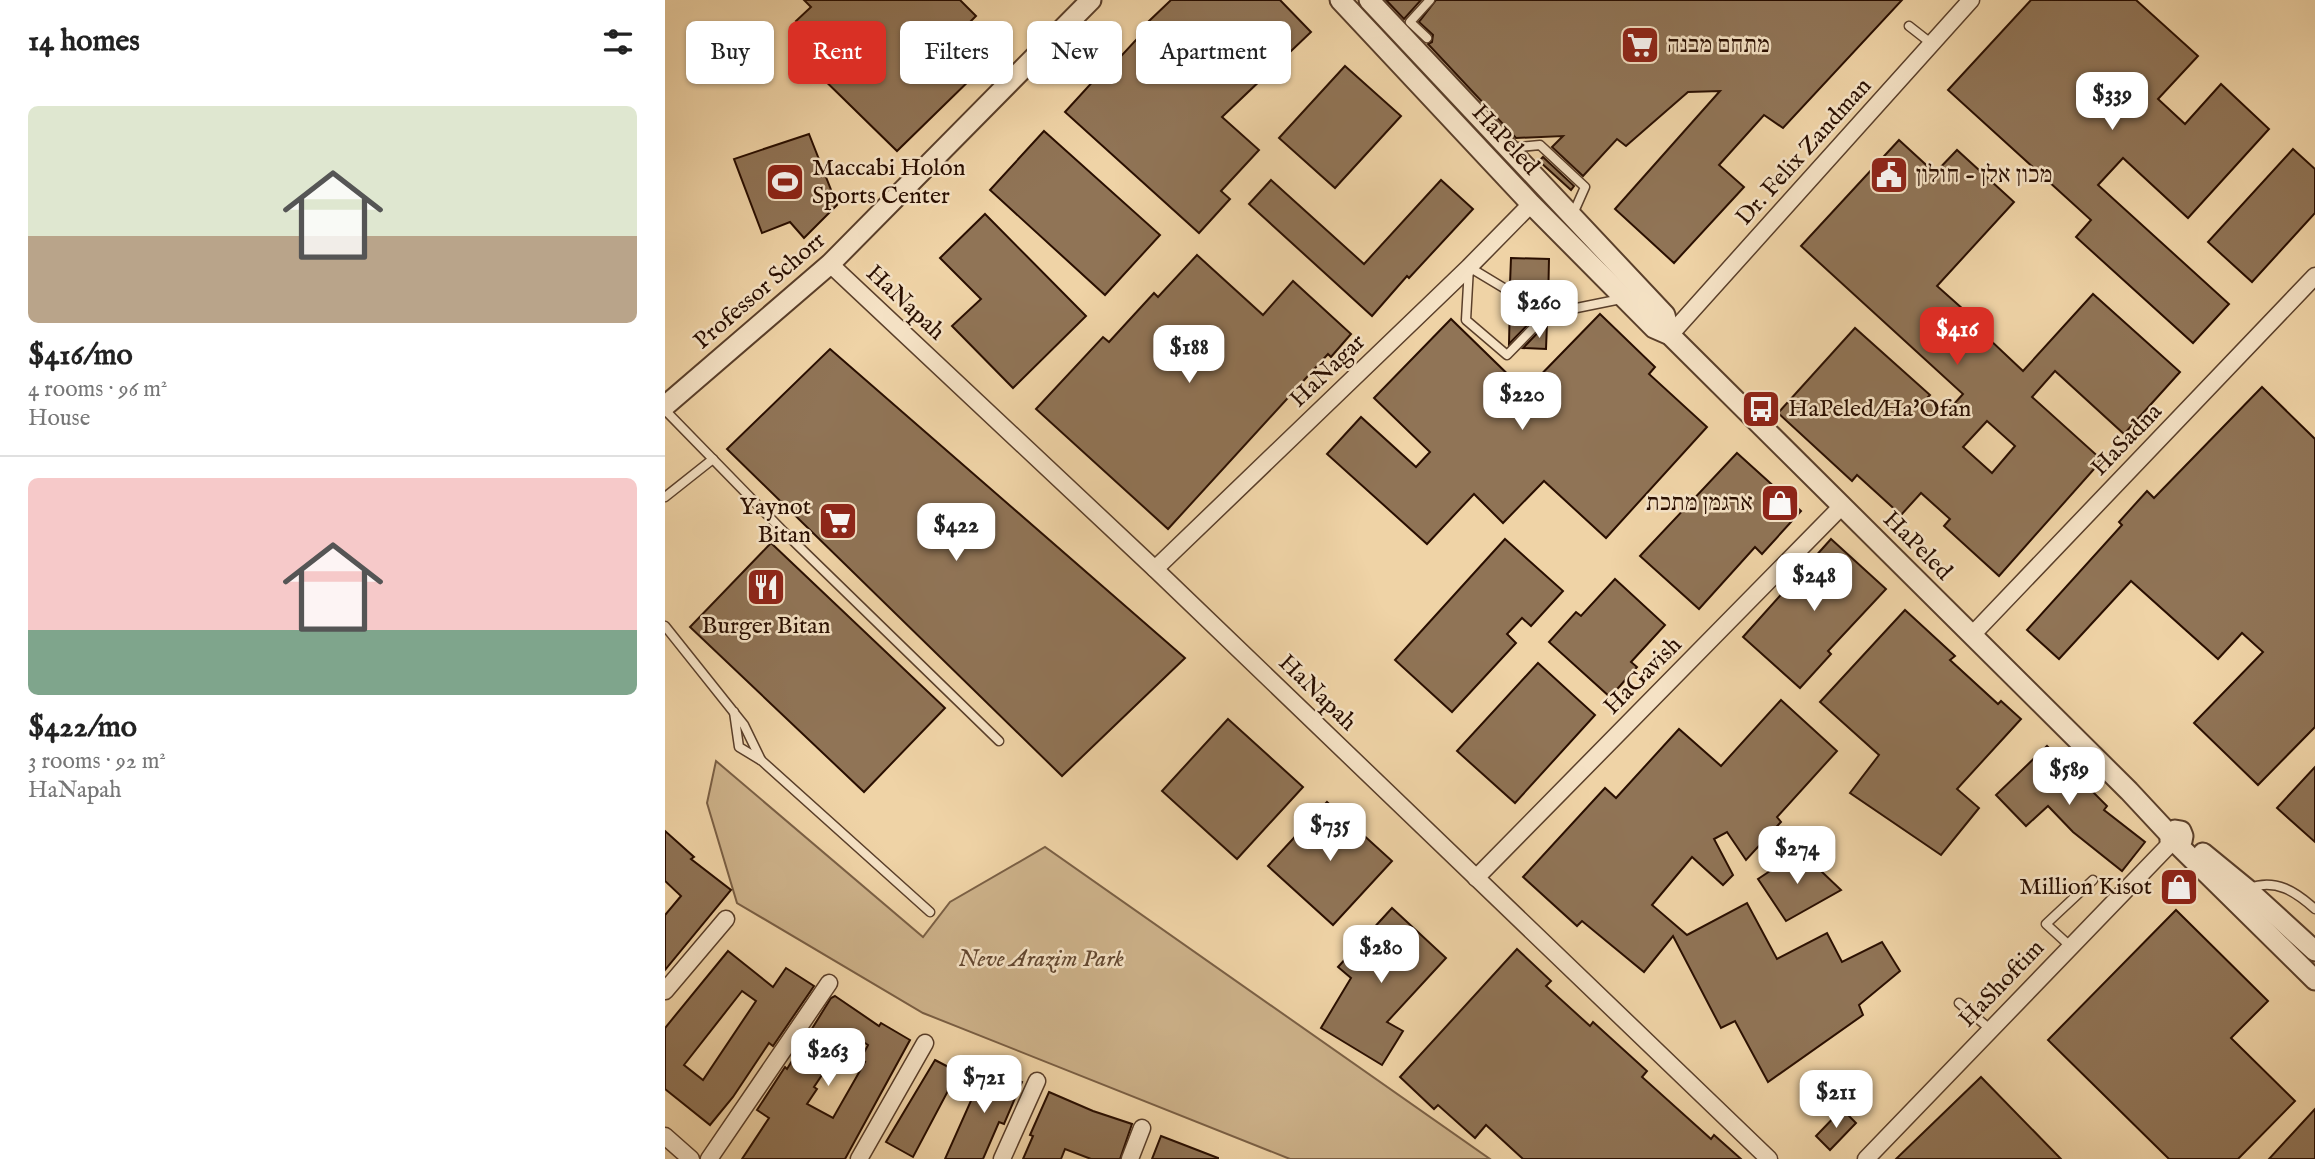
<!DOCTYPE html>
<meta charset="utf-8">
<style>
body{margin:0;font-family:"IM FELL English","Frank Ruhl Libre",serif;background:#f2f2f2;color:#222;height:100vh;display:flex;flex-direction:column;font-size:26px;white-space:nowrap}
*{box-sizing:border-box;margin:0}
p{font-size:23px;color:#767676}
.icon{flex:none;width:38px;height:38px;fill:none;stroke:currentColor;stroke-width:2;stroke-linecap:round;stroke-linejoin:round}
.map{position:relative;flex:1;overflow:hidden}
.sheet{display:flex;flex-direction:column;background:#fff;width:665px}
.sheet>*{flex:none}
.guide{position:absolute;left:21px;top:21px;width:665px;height:63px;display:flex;gap:14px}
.price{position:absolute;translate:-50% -60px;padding:0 16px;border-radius:14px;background:#fff;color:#222;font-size:23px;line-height:46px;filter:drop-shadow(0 2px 4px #0008)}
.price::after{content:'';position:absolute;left:50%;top:42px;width:21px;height:16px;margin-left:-10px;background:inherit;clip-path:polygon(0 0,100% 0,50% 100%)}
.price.on{background:#d93025;color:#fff}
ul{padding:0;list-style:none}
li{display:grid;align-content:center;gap:14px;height:371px;padding:0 28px}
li+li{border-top:2px solid #e0e0e0}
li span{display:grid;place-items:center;height:217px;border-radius:10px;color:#555}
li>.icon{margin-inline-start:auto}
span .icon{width:126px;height:126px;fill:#fffc;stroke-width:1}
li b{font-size:30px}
h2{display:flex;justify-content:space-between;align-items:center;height:84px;padding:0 28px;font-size:30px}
.chip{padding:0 24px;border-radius:10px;background:#fff;box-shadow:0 2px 5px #0004;font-size:24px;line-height:63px}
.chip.on{background:#d93025;color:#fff}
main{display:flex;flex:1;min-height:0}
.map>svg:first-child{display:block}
</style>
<main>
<section class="sheet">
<h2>14 homes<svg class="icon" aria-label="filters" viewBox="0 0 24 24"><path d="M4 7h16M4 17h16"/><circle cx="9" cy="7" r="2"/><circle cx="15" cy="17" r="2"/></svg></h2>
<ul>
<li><span style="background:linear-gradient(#dfe7d0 60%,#b9a48a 0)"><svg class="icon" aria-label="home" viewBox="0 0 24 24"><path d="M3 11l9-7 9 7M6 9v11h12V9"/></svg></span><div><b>$416/mo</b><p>4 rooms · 96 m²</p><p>House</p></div></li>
<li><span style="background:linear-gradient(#f6c9c9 70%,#7fa58c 0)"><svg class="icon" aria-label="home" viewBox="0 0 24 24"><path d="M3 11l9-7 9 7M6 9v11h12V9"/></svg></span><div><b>$422/mo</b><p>3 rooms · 92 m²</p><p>HaNapah</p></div></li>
</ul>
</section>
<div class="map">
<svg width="1650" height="1159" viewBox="0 0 1650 1159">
<rect width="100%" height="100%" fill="#efd3a6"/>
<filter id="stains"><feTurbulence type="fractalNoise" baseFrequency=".00286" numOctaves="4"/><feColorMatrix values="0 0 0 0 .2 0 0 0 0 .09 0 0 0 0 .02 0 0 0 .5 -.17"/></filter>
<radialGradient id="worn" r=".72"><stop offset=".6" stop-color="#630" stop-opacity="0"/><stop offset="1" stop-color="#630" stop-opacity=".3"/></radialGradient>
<path fill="#cdb28a" stroke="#7b6045" stroke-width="2" d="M51,761l207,176 27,-35 95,-55 445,312h-200l-367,-146 -186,-110 -30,-100z"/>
<g fill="#907456" stroke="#290e00" stroke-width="2" fill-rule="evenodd">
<path d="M139,0h156l16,16 -27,27 29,29 -81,79 -88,-86 16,-15 -29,-29 15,-14z"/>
<path d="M506,0h109l31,32 -89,85 37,33 -38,41 9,8 -31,34 -134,-121 31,-34 3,2 50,-54 -2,-3z"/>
<path d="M721,0h35l-17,19z"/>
<path d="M771,0h466l-119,128 -19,-13 -45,50 25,22 -70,76 -59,-54 105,-118 -32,1 -62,54 -9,-7 -34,37 -31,-29 11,-11 -47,2 -88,-94 4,-2 1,-7 -14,-13z"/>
<path d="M1366,0h105l62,56 -40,43 27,25 36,-40 48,45 -81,89 -65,-60 -25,27 131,119 -36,39 -117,-106 15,-17 -143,-130z"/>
<path d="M680,66l56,50 -66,72 -56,-50z"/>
<path d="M379,131l116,104 -55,60 -115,-105z"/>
<path d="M144,134l28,71 -33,33 -14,-16 -28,11 -28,-74z"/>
<path d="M1234,140l36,33 22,-23 57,52 -77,84 55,49 -3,4 34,32 70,-77 87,78 -56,62 -69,-63 -23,26 70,63 -103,116 -55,-50 6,-7 -29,-26 -20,22 -44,-40 -5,6 -74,-68 77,-85 75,67 -2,2 18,16 17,-19 -162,-148zM1322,421l28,25 -23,27 -29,-26z"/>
<path d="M1628,149l22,20v44l-63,69 -44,-40z"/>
<path d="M878,157l31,29 -3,4 -32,-29z"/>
<path d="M606,180l93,84 77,-84 32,29 -64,69 -2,-2 -35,40 -123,-112z"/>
<path d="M320,214l101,102 -73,72 -61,-62 29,-27 -41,-41z"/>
<path d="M532,255l66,60 30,-34 58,53 -20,23 -3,-3 -160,175 -132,-120 67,-72 6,5 45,-49 4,4z"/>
<path d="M846,258l38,1 -1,48 -38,-23z"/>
<path d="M845,299l27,16 -28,29z"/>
<path d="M935,314l55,53 -6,7 58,53 -101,111 -62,-57 -41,42 -29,-29 -47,50 -100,-90 34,-37 55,50 14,-15 -56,-54 77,-79 74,72z"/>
<path d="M882,323l-1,26 -23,-1z"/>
<path d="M165,349l355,309 -123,118 -335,-327z"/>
<path d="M1597,387l53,52v288l-57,58 -64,-62 69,-71 -21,-19 -24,26 -87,-78 -72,78 -32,-29 95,-105 -3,-3 28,-31 7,7z"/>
<path d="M1072,453l64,58 -39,43 -7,-7 -56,62 -59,-53z"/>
<path d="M840,539l58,52 -32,35 -9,-8 -15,16 9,9 -64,69 -57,-52z"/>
<path d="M1166,539l55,50 -58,62 3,3 -31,34 -57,-51z"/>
<path d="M106,543l174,165 -81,84 -174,-165z"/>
<path d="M950,579l50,46 -34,37 6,5 -27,30 -61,-55 27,-30 5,4z"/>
<path d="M1240,610l50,46 -5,4 48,44 3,-3 20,18 -64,70 22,19 -38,47 -91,-62 29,-38 -59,-53z"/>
<path d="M873,663l57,52 -80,88 -58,-52z"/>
<path d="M1116,700l56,51 -60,66 4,5 -35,38 -19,-28 -13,7 19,36 -10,10 -31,-28 -40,48 35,30 60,-32 30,56 50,-26 15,29 40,-20 18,29 -41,34 4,10 -95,67 -33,-61 -14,7 -48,-92 -29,36 -62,-51 -5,5 -54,-49 82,-89 11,10 63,-69 42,37z"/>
<path d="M563,719l75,68 -66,72 -75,-68z"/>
<path d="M1382,746l60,60 -3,4 41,32 -23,29 -49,-39 -25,-26 -22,20 -30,-31z"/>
<path d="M1650,767v75l-38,-34z"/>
<path d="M662,802l65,59 -59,64 -65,-59z"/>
<path d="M0,831l29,26 -3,2 40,31 -66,80v-55l16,-19 -16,-15z"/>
<path d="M1135,851l41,39 -55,31 -28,-42z"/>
<path d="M727,908l54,50 -59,64 16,9 -21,34 -61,-37 30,-50 -13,-11z"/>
<path d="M1511,910l92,91 -37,37 64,63 -57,58h-69l-121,-119z"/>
<path d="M852,949l34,32 -5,5 44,40 3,-4 54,49 -5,6 69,62 3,-4 27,24h-218l-37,-34 -11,13 -37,-33 -4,4 -34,-32z"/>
<path d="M63,951l45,36 13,-19 28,18 -41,60 -4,-3 -36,54 -23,28 -45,-36v-61zM77,991l14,10 -53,79 -19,-15z"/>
<path d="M170,996l44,30 2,-3 29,17 -65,119h-103l27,-41 -12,-8 28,-43 2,2 44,-71zM185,1033l18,12 -8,15 5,2 -32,56 -26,-14 10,-15 -3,-2z"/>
<path d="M270,1060l23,12 -45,85 -27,-15z"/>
<path d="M321,1067l36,15 -18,42 -5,-2 -16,37h-38z"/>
<path d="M1316,1077l80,82h-165z"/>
<path d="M384,1092l44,19 39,13 -12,35h-29l-26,-10 -4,10h-38l10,-23 -3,-1z"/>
<path d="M1177,1109l14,14 -26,27 -14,-14z"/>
<path d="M1650,1109v50h-46z"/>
<path d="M496,1136l57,22v1h-66z"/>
</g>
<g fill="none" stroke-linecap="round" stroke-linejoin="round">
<g stroke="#5a3f2a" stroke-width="11">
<g id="service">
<path d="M1244,26l23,18"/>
<path d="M762,38l-17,-16 20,-22"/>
<path d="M845,148l30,-3 45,42 -12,27"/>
<path d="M882,314l-40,41 -41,-35 3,-53 78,47 74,-15"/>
<path d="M0,410l118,121 216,210"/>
<path d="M0,497l48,-38"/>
<path d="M0,626l79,99 17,35"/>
<path d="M69,712l5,35 23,14 168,151"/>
<path d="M1584,888c27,-10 47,4 66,21"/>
<path d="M1405,946l-24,-22 47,-44"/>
<path d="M1294,1003l31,26"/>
</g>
</g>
<g stroke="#5a3f2a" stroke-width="19">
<g id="minor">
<path d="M165,264l325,305 614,590"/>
<path d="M1005,335l301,-335"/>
<path d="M490,569l314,-302 62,-63"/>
<path d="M1307,635l343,-359"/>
<path d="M811,878l366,-372"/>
<path d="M0,991l61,-72"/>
<path d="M0,1136l26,23"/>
<path d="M44,1159l120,-176"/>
<path d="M194,1159l66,-116"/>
<path d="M337,1159l35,-78"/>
<path d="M465,1159l12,-31"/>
<path d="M1201,1159l306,-317"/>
</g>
</g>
<g stroke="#5a3f2a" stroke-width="23">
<g id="tertiary">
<path d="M675,0l191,204 123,124 16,7 459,456 41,44"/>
<path d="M704,0l296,315 5,20"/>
<path d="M0,406l165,-142 261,-264"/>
<path d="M1512,844l5,-3 1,-5 -2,-5 -6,-1 -4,3 -1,7 7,4 138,136"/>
<path d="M1538,853l44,36 68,62"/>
</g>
</g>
<use href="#service" stroke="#f5e2c5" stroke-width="8"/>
<use href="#minor" stroke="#f5e2c5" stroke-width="16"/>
<use href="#tertiary" stroke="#f5e2c5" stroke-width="19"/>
</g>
<defs>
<g id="supermarket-square" transform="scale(2.0125)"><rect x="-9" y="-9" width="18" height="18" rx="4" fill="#8f2418" stroke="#f5e2c5"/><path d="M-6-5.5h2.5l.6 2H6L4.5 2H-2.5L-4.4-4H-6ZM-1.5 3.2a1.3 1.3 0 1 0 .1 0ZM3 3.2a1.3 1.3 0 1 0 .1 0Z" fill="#fff"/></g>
<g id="civic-square" transform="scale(2.0125)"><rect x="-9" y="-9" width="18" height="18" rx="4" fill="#8f2418" stroke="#f5e2c5"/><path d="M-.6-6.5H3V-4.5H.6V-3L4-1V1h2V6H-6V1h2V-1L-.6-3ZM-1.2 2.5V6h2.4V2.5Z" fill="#fff"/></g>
<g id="stadium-square" transform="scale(2.0125)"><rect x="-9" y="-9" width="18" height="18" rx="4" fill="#8f2418" stroke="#f5e2c5"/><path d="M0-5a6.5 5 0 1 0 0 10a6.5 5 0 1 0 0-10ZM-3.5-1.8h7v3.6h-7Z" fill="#fff"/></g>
<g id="bus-square" transform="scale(2.0125)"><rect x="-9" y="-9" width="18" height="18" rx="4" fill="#8f2418" stroke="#f5e2c5"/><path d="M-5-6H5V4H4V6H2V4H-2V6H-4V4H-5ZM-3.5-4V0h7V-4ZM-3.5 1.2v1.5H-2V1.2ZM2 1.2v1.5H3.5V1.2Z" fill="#fff"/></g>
<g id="shop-square" transform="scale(2.0125)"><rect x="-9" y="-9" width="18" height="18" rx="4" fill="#8f2418" stroke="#f5e2c5"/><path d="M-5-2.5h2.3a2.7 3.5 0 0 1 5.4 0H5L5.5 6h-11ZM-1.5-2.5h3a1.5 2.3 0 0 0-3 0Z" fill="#fff"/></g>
<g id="restaurant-square" transform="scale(2.0125)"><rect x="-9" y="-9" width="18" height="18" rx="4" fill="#8f2418" stroke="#f5e2c5"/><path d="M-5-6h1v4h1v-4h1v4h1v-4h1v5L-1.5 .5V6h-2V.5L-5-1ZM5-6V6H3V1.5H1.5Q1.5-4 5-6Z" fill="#fff"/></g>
</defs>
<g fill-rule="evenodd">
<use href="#supermarket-square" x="975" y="45"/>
<use href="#civic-square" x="1224" y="175"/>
<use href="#stadium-square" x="120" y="182"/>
<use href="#bus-square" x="1096" y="409"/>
<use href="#shop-square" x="1115" y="503"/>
<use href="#supermarket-square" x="173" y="521"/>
<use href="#restaurant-square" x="101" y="587"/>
<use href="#shop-square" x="1514" y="887"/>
</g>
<g text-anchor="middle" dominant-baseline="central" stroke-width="5" stroke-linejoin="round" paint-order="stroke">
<g font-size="24" fill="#290e00" stroke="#f5e2c5" text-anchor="start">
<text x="1002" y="45">מתחם מבנה</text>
<text x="147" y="168">Maccabi Holon<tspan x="147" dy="28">Sports Center</tspan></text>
<text x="1251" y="175">מכון אלן - חולון</text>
<text x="1123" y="409">HaPeled/Ha'Ofan</text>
<text x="1088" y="503" text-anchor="end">ארגמן מתכת</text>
<text x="146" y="507" text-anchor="end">Yaynot<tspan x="146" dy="28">Bitan</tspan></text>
<text x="101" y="626" text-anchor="middle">Burger Bitan</text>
<text x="1487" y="887" text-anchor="end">Million Kisot</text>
</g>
<g font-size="24" fill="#290e00" stroke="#f5e2c5">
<text transform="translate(840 140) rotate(47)">HaPeled</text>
<text transform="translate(1139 152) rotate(-48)">Dr. Felix Zandman</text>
<text transform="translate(95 291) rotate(-41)">Professor Schorr</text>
<text transform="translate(240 303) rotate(43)">HaNapah</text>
<text transform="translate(663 371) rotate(-44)">HaNagar</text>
<text transform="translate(1462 440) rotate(-46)">HaSadna</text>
<text transform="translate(1252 546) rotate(45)">HaPeled</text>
<text transform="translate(978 676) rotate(-45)">HaGavish</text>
<text transform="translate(652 693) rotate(44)">HaNapah</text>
<text transform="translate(1337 984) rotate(-46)">HaShoftim</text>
</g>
<g font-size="24" font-style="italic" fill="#624730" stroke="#f5e2c5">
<text x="376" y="959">Neve Arazim Park</text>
</g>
</g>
<rect width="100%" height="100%" filter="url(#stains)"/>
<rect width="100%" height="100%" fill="url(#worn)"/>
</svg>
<b class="price" style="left:1447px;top:132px">$339</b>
<b class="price" style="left:874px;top:340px">$260</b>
<b class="price on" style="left:1292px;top:367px">$416</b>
<b class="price" style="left:524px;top:385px">$188</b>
<b class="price" style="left:857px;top:432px">$220</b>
<b class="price" style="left:291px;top:563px">$422</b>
<b class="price" style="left:1149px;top:613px">$248</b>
<b class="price" style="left:1404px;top:807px">$589</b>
<b class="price" style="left:665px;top:863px">$735</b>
<b class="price" style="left:1132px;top:886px">$274</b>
<b class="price" style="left:716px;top:985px">$280</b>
<b class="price" style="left:163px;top:1088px">$263</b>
<b class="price" style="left:319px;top:1115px">$721</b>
<b class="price" style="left:1171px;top:1130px">$211</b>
<div class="guide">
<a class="chip">Buy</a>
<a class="chip on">Rent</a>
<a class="chip">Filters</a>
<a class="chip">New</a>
<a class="chip">Apartment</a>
</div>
</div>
</main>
